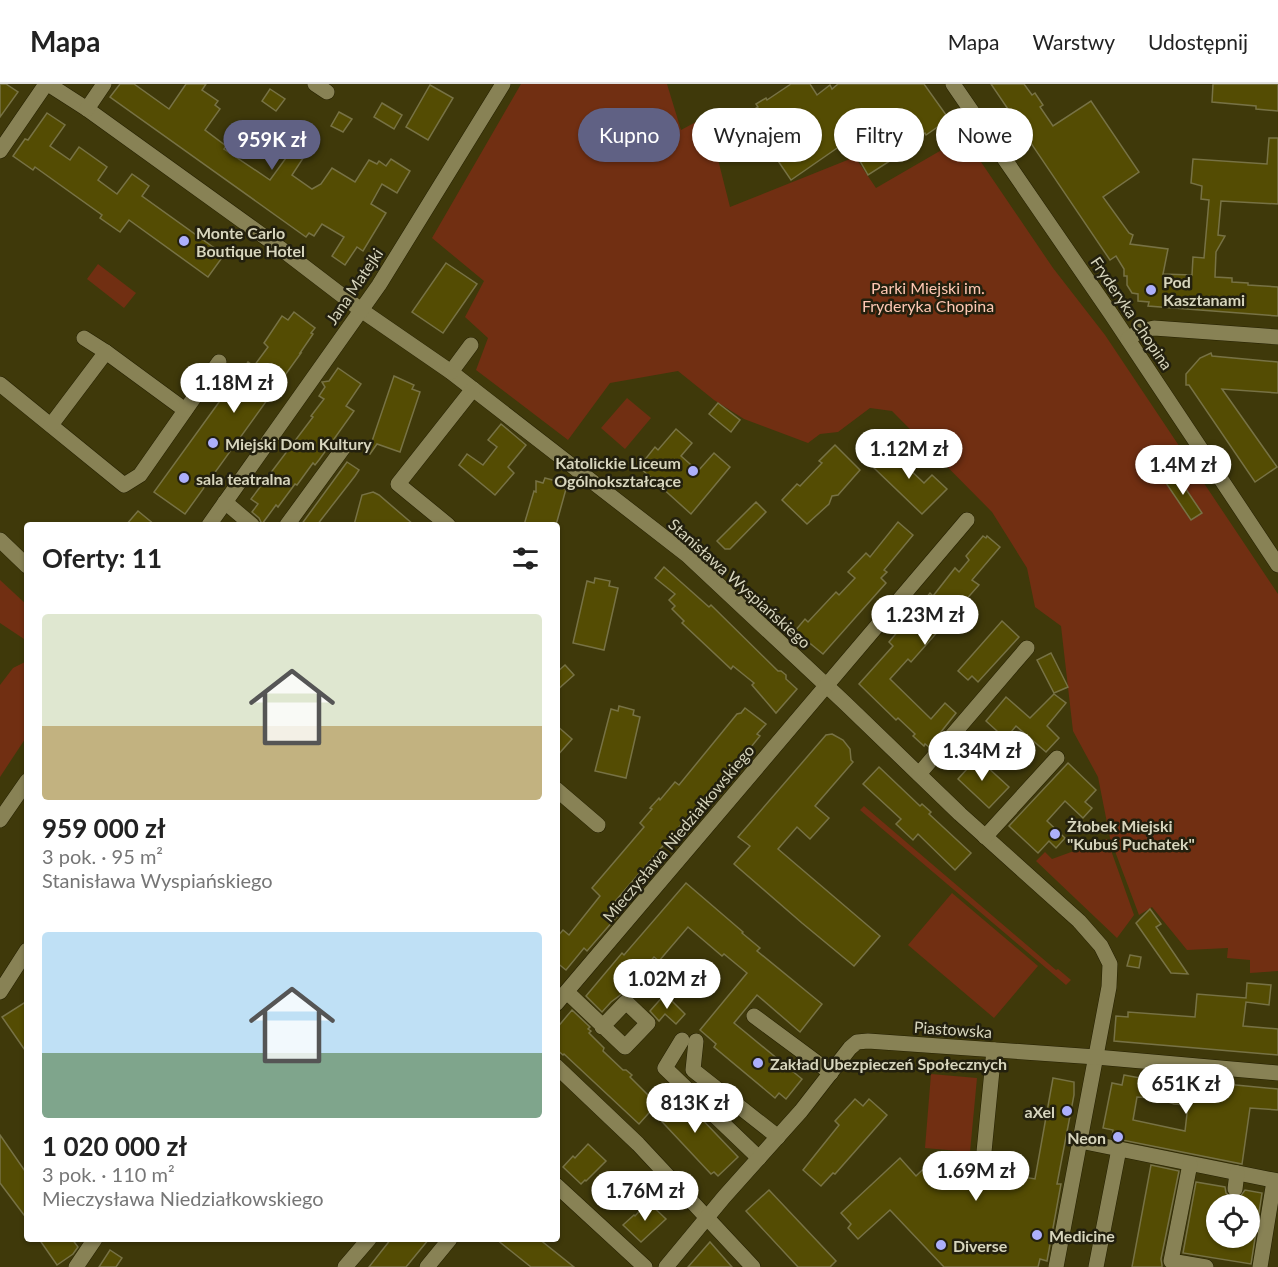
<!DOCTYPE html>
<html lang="pl">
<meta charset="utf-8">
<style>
body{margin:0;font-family:Lato,sans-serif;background:#f6f6f6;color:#222;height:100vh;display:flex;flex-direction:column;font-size:22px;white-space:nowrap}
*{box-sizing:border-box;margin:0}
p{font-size:20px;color:#767676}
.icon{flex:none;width:33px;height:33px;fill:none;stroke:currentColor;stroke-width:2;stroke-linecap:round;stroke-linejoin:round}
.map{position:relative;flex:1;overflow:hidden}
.sheet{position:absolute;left:24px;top:438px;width:536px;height:720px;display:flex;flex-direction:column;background:#fff;border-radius:6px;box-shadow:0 2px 4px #0004}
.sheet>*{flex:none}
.banner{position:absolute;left:578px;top:24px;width:570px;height:54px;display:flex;gap:12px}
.controls{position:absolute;left:1206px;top:1110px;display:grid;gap:12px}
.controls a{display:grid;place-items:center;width:54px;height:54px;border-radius:50%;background:#fff;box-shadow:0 2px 4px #0004;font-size:30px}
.price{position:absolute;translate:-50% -51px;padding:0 14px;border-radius:21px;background:#fff;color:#222;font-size:20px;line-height:39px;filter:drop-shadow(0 2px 3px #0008)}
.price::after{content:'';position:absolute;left:50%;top:36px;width:18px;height:14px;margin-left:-9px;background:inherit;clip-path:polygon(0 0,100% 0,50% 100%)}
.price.selected{background:#606184;color:#fff}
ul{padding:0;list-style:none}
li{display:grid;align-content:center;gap:12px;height:318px;padding:0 18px}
li span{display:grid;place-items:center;height:186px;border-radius:6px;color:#555}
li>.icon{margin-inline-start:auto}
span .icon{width:108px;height:108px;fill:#fffc;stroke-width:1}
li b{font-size:26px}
h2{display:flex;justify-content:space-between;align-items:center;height:72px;padding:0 18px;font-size:26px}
.chip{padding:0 21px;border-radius:27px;background:#fff;box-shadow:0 2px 4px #0004;font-size:21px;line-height:54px}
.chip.selected{background:#606184;color:#fff}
header{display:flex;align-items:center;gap:36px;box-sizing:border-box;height:84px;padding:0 30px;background:#fff;border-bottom:2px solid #e0e0e0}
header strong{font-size:28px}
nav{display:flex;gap:33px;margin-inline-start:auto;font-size:21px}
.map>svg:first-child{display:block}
</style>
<header>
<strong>Mapa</strong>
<nav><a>Mapa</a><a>Warstwy</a><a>Udostępnij</a></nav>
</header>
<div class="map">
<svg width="1278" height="1183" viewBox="0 0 1278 1183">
<rect width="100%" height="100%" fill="#3f390a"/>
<g fill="#712f12">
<path d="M521,0h146l14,46 26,-14 23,91 125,-50 21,31 88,-51 89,131 52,67 173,259v377l-28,2v-13l-23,-2 1,-10 -41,2 -35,-43 -13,8 -29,-77 -12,-61 -25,-46 -12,-105 -26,-19 -8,-39 -35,-56 -100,-101 -22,-3 -32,24 -18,2 -12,9 -64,-24 -30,-19 -36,-29 -68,12 -42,57 -92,-70 12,-32 -23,-21 19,-36 -52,-43z"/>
<path d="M98,180l38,29 -12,15 -37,-29z"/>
<path d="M627,314l24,20 -26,31 -24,-21z"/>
<path d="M0,496l27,25v36l-27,-18z"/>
<path d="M27,577v75l-27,41v-92l13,-17z"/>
<path d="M864,722l192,164 2,-1 13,11 -5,5 -206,-175z"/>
<path d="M1107,755l27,76 -17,23 -81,-77 9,-9 7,7z"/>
<path d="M952,809l86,73 -44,52 -86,-73z"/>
<path d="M931,990l46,4 -7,74 -45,-4z"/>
</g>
<g fill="#544c03" stroke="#777245" stroke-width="1.5" fill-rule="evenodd">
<path d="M0,0h6l12,8 -18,25z"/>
<path d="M120,0h14l35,25 17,-25h20l-4,6 16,11 -3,4 5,4 -15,21 21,16 -2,3 46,31 29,-40 12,6 -19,29 20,14 9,-5 11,-16 23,14 14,-22 8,4 2,-3 7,5 5,-7 19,12 -13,22 -15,-9 -11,20 15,9 -23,38 -6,-4 -12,18 -13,-9 12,-19 -22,-13 -8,12 -5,-3 -3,4 -196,-140z"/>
<path d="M791,0h19l7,11 13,-10 2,4 6,-5h86l25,35 -23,16 -1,-2 -35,21 3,5 -25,16 -8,-14 32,-21 -19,-29 -22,15 5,8 -3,3 -62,43 -21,-31 -11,8 -6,-8 -13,9 -13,-18 6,-4 -3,-4 8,-6 3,-8 17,-11 -2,-3 10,-6 1,2z"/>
<path d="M991,0h33l8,11 3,-2 8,12 -3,2 13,19 38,-25 48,71 -36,25 26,36 4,2 -3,9 38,5 -5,25 29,1 1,-18 11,1 5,-58 -8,-1 1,-13 -11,-3 2,-24 74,5 2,-26h9v66l-57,-3 -3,34 7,1 -9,16 -1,25 17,1v4l16,1v2l30,2v29l-130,-10 1,-4 -11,-1v-7l-6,-1 -5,-8v-9h-3v-7l-8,-13 -6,4z"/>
<path d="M1213,0h65v27l-22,-2v-3l-44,-4z"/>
<path d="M430,1l23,13 -25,42 -22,-13z"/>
<path d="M270,5l15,10 -9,12 -14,-10z"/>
<path d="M382,19l20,12 -8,14 -20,-12z"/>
<path d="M339,28l13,7 -9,13 -12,-6z"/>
<path d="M47,29l18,12 -15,21 20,14 9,-13 28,20 -9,13 19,14 15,-20 17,12 -7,10 82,59 -16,22 -79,-57 -9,12 -20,-14 2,-3 -67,-48 -2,3 -20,-14 12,-17 3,1z"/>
<path d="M446,179l31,21 -34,49 -31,-21z"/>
<path d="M294,228l21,16 -4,5 2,1 -13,19h1l-116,161 -31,-22 89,-123 5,-7 6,4 14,-19 -4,-4 18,-27 6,4z"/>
<path d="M1211,269l1,3 66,6v31l-56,-4 55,78 -22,15 -66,-97h-3v-11l14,-16z"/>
<path d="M338,284l23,16 -15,22 8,5 -35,49 -4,5 -2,-2 -16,22 -2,-1 -17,23 -2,-2 -14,19 -3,-6 -7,-6 6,-8 -7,-5 62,-82 -2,-1 13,-17 -5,-3 6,-9 -3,-5 7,-1z"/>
<path d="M394,292l20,9 -2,4 8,3 -20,60 -23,-8 -7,10 -2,-1z"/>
<path d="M718,319l22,17 -9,12 -22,-18z"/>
<path d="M501,340l25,21 -18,22 6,6 -19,22 -36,-30 8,-11 16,11 14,-18 -9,-7z"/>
<path d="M676,345l16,14 -11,13 17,15 16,-18 16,14 -39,47 -52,-47 16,-20 3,3z"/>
<path d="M899,359l14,14 -8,8 19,18 8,-8 15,14 -25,25 -48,-46z"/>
<path d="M835,361l25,25 -22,25 -6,1 -3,8 -22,20 -25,-24 15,-16 3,2 22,-23 -3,-2z"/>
<path d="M347,378l12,8 -4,6 -38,49h-16z"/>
<path d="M1175,389l27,40 -11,7 -27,-40z"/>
<path d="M545,394l15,4 -2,5 8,2 -10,36h-32l10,-34 2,1v-11l7,2z"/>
<path d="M373,408l6,3 35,30h-60l8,-30z"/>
<path d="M756,418l10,10 -36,37h-5l-8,-8z"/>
<path d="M138,427l17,14h-29z"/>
<path d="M898,438l15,13 -29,35 3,2 -6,6 5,5 -63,71 -28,-23 10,-12 3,3 28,-30 3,3 16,-17 -7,-6 18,-19 4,4z"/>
<path d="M983,452l3,2 1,-2 13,11 -28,33 7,5 -68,77 -3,-3 -18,20 41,40 14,-16 11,10 -27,34 -4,-3 -1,2 -11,-10 2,-2 -17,-16 -2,2 -37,-36 34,-38 -4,-4 41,-49 3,3 22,-28 4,4 10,-12 -3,-4z"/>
<path d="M664,483l45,40 2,-2 67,66h3l5,4v4l11,10 -21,24 -24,-28 2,-2 -21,-17 -2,3 -49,-46 2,-2 -12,-12 3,-3 -6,-6 6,-6 -20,-16z"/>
<path d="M595,494l15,3 -1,5 9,2 -14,62 -31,-7 14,-62 7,2z"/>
<path d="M1002,537l17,16 -41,45 -6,-6 -4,4 -10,-9z"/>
<path d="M1051,569l17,34 -14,6 -17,-33z"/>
<path d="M565,581l9,10 -18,16v-18z"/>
<path d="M1054,610l12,9 -19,23 12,12 -13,14 -30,-26 -15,18 -9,-8 5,-5 -11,-10 20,-24 24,21z"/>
<path d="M619,622l15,4 -1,5 7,2 -14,61 -31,-7 16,-62 7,2z"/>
<path d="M745,624l21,16 -9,10 3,2 -18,22 4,3 -19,23 -5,-4 -13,15 -3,1 -94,109 8,8 -33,38 -3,-3 -18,22 -10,-8v-24l7,-8 6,5 31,-39 -8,-8 52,-61 -4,-4 12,-14 -2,-1 9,-10 1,2 15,-18 4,3 58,-71 4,-1z"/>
<path d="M556,641l16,14 -16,18z"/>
<path d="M832,650l11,6 7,9 1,11 2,2 -38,44 14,12 -19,21 -13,-12 -19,22 102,87 -26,30 -52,-43 -68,-59 16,-18 -12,-9 88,-102z"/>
<path d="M973,670l36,33 -20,21 -31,-29 9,-10 -4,-4z"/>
<path d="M1068,679l28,27 -11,12 7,6 -9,10 -18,-17 -18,20 18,17 -9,10 -7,-7 -11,12 -29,-27z"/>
<path d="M879,683l41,39 2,-2 9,8 -2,2 42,39 -16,17 -37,-36 -5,6 -17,-16 5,-5 -38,-35z"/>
<path d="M686,799l57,49 -1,1 18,15 -3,3 65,53 -22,28 -43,-37 -23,28 68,56 -16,20 -7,-6 -4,5 -61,-51 2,-3 -16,-14 47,-57 -23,-19 -2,2 -34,-29 -29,34 -5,-4 -31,36 -12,9 -9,10 -16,-16 36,-43 2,2z"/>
<path d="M1150,825l11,15 -5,3 32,47 -17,-1 -35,-50z"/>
<path d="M1130,871l11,2 -2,11 -12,-2z"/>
<path d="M1247,899l24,2 -2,20 -23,-3 -3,24 35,3v26l-164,-14 2,-25 12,1v-5l67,5 2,-23 49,4z"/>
<path d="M665,910l20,20 -9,10 -11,-10 -6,7 -9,-10z"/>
<path d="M27,917v52l-25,-36z"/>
<path d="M572,926l18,17 -2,2 3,2 -2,2 15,15 -1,3 20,19h3l6,5 -2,2 27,27 -18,20 -75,-70 -1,1 -7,-6v-20z"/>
<path d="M1124,991l16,3 1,-1h11l126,12v21l-28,-2 -8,56 -130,-26 1,-8 -10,-2 9,-45 10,2zM1137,1013l28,2v2l9,3 14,1 -3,26 -52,-11z"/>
<path d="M1053,994l21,4v13l-17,89h4l-14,77 -7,-2 -2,8h-94l-54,-57 -32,29 -10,-11 3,-4 -10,-11 59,-55 16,18 19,-18 38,3 4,9 6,2 8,-4 2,-5 13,1 -1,10 30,5z"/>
<path d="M674,1006l64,67 -20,19 -4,-4 -3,2 -59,-63z"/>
<path d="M855,1015l8,7 6,-7 18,16 -52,59 -2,-1 -12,13 -18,-16 36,-45 -4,-4z"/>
<path d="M0,1051l27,39v45l-27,-36z"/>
<path d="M588,1060l18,17 -20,20 -1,-1 -4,4 -18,-17 10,-11 2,2z"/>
<path d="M1151,1081l28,6 -18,88 1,6v2h-30z"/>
<path d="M1196,1098l29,5 1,6 7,6 6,-1 6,-8 17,3 -11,71 -68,-11zM1216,1120h34v34h-34z"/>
<path d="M769,1106l67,71 -6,6h-32l-52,-56z"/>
<path d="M648,1118l18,17 -25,23 -18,-17 11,-10 1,1z"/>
<path d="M39,1155h33l6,8 -5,7 -16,11z"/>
<path d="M391,1155h38l-23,28h-37z"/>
<path d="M496,1155h43l35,28h-43z"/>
<path d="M710,1158l22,25h-44z"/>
<path d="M110,1166l12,8 -6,9h-17z"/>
</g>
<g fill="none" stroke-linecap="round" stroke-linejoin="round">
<g stroke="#252000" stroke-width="16">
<g id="minor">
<path d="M48,0l39,25 193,139 81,62 90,62 236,183 158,148 115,111 119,107 22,25 9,18 -1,23 -53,280"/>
<path d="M315,0l12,8"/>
<path d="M953,0l158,230 167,251"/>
<path d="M87,25l17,-25"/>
<path d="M0,67l46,-67"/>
<path d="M84,254l22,14"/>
<path d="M1128,255l12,-8 14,-3 124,9"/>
<path d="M451,288l20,-27"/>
<path d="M0,300l124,101 16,-10 79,-113"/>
<path d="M51,341l55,-73 79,58"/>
<path d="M225,418l27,23"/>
<path d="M209,441l170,-240 124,-201"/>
<path d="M287,441l57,-78"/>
<path d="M448,441l-50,-41 75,-95"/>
<path d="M0,456l27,26"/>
<path d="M919,690l108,-126"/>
<path d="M556,705l42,36"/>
<path d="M0,736l27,-39"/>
<path d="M985,753l72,-79"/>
<path d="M0,908l27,-42"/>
<path d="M567,908l58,55 23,-24 -22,-21 -24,25"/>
<path d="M556,920l411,-484"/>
<path d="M754,932l77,57"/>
<path d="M682,956l-17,28 94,90"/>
<path d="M696,957l-3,29 85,67"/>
<path d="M556,982l82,78 115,123"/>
<path d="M1080,1057l198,40"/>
<path d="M983,1078l11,-112"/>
<path d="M1190,1080l-19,97 35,6"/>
<path d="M556,1101l89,82"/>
<path d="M1235,1105l2,-16"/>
<path d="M76,1183l19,-28"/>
<path d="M345,1183l24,-28"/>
<path d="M427,1183l23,-28"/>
<path d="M666,1183l58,-70 77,-86 49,-63 7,-6 11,-1 228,16 182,16"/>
<path d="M1096,1183l23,-118"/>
<path d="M1260,1183l14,-86"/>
</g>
</g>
<use href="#minor" stroke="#888255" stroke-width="15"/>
</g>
<g fill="#acaffb" stroke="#23200e" stroke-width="2">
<circle cx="184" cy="157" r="6"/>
<circle cx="1151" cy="206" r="6"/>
<circle cx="213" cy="359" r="6"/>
<circle cx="693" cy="387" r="6"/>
<circle cx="184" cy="394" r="6"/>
<circle cx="1055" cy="750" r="6"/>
<circle cx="758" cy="979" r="6"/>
<circle cx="1067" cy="1027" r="6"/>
<circle cx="1118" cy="1053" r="6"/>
<circle cx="1037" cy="1151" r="6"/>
<circle cx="941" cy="1161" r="6"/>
</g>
<g text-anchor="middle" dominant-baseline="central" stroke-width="5" stroke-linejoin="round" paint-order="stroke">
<g font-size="16" font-weight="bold" fill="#d7d5bd" stroke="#23200e" text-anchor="start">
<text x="196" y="148">Monte Carlo<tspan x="196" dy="18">Boutique Hotel</tspan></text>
<text x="1163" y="197">Pod<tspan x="1163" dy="18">Kasztanami</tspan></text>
<text x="225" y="359">Miejski Dom Kultury</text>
<text x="681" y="378" text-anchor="end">Katolickie Liceum<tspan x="681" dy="18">Ogólnokształcące</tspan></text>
<text x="196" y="394">sala teatralna</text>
<text x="1067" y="741">Żłobek Miejski<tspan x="1067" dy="18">"Kubuś Puchatek"</tspan></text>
<text x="770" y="979">Zakład Ubezpieczeń Społecznych</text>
<text x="1055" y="1027" text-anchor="end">aXel</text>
<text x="1106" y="1053" text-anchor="end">Neon</text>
<text x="1049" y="1151">Medicine</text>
<text x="953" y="1161">Diverse</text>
</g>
<g font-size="16" fill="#d7d5bd" stroke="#23200e">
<text transform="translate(354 202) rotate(-56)">Jana Matejki</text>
<text transform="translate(1132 229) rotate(56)">Fryderyka Chopina</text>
<text transform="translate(740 499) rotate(42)">Stanisława Wyspiańskiego</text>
<text transform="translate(678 749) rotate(-50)">Mieczysława Niedziałkowskiego</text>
<text transform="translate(953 945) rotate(4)">Piastowska</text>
</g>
<g font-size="16" fill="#fec8b3" stroke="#23200e">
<text x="928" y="203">Parki Miejski im.<tspan x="928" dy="18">Fryderyka Chopina</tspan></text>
</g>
</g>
</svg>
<div class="controls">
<a><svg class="icon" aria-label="locate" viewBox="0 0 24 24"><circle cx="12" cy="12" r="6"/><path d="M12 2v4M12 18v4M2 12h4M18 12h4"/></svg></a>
</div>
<b class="price selected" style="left:272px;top:87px">959K zł</b>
<b class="price" style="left:234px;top:330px">1.18M zł</b>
<b class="price" style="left:909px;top:396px">1.12M zł</b>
<b class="price" style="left:1183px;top:412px">1.4M zł</b>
<b class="price" style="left:925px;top:562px">1.23M zł</b>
<b class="price" style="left:982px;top:698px">1.34M zł</b>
<b class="price" style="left:667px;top:926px">1.02M zł</b>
<b class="price" style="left:1186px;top:1031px">651K zł</b>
<b class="price" style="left:695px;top:1050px">813K zł</b>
<b class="price" style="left:976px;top:1118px">1.69M zł</b>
<b class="price" style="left:645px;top:1138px">1.76M zł</b>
<div class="banner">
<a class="chip selected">Kupno</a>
<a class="chip">Wynajem</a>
<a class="chip">Filtry</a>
<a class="chip">Nowe</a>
</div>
<section class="sheet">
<h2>Oferty: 11<svg class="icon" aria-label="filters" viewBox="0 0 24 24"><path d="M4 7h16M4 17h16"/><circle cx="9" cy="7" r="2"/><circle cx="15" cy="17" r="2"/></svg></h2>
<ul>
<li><span style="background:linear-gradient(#dfe7d0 60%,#c2b280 0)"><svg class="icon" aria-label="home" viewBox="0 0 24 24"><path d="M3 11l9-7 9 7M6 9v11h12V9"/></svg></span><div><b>959 000 zł</b><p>3 pok. · 95 m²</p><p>Stanisława Wyspiańskiego</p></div></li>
<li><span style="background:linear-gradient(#bfe0f5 65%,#7fa58c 0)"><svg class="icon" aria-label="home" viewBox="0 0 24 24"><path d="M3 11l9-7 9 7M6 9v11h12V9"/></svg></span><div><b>1 020 000 zł</b><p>3 pok. · 110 m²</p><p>Mieczysława Niedziałkowskiego</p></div></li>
</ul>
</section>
</div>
